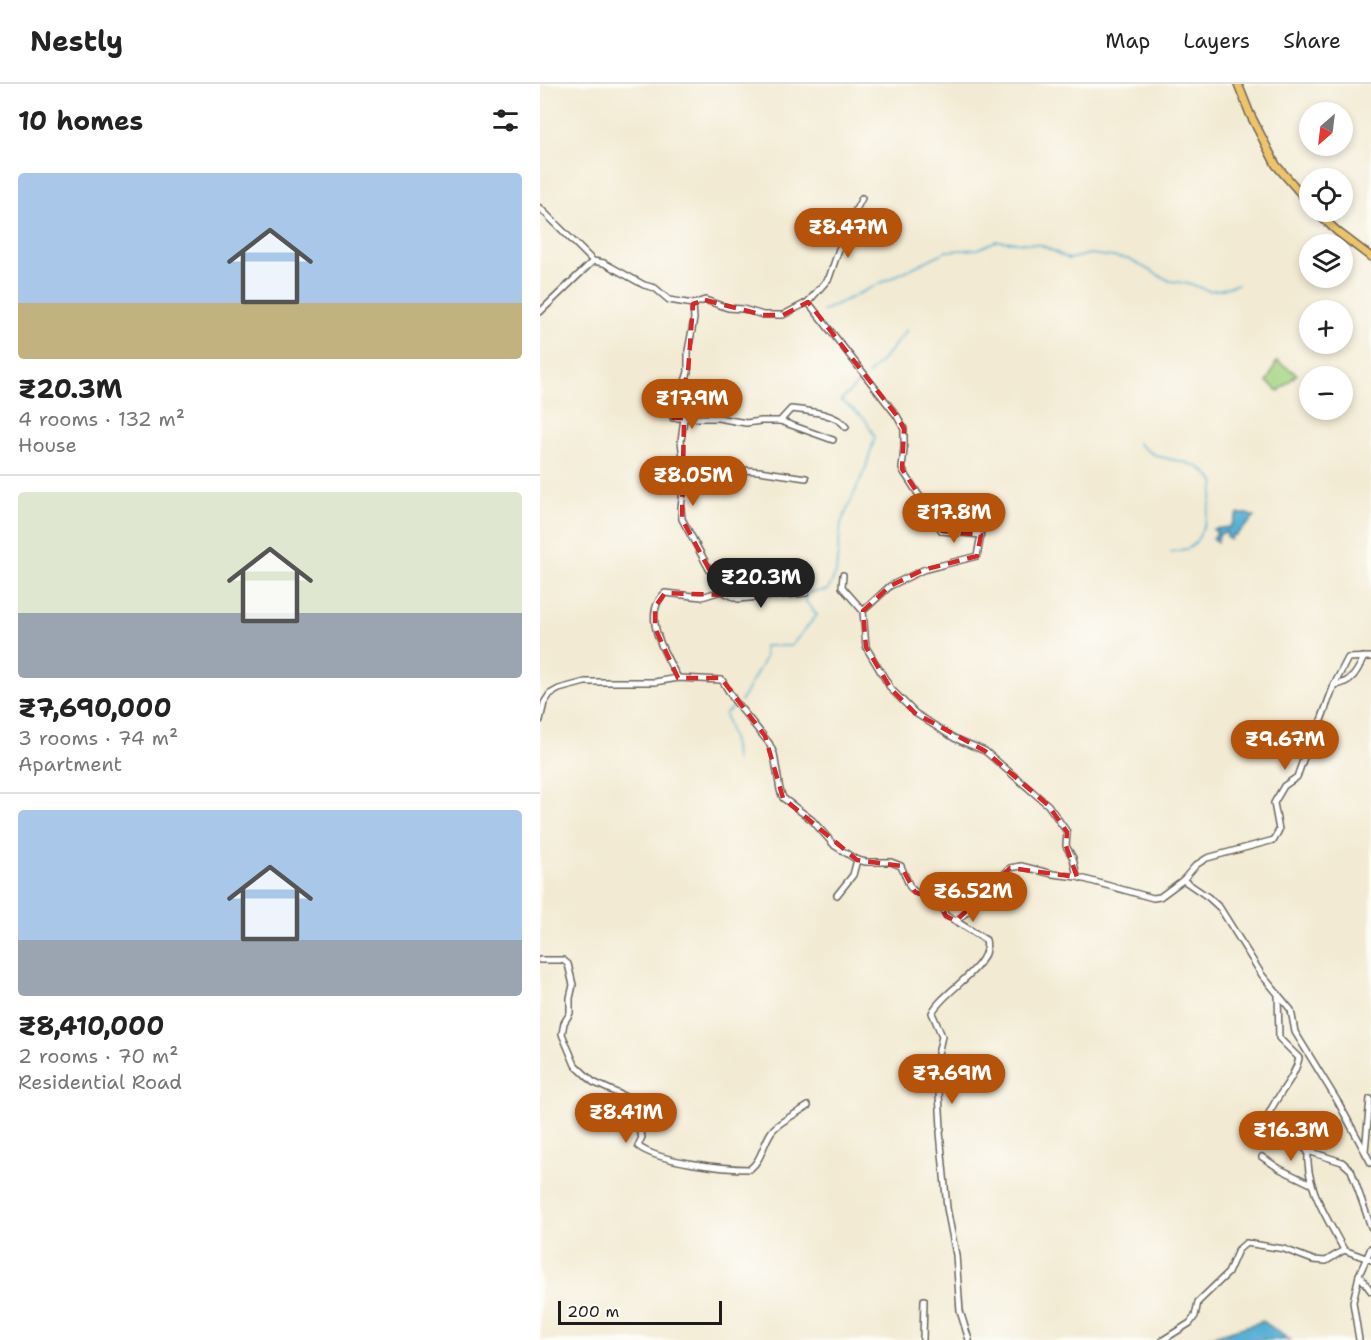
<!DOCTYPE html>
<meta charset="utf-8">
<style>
body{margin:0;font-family:"Shantell Sans",sans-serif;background:#f6f6f6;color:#222;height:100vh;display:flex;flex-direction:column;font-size:22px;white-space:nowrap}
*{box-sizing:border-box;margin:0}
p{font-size:20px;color:#767676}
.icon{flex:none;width:33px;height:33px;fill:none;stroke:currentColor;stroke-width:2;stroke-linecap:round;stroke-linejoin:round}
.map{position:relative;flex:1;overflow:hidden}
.sheet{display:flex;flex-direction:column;background:#fff;width:540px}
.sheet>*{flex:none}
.needle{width:39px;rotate:208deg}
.controls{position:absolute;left:759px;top:18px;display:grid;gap:12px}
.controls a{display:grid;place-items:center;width:54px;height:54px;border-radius:50%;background:#fff;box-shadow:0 3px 9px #0003;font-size:30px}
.scale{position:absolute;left:18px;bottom:15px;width:164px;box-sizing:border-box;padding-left:6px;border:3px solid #1c1c1c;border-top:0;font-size:16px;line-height:21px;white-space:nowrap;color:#1c1c1c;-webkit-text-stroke:4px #fdfcf7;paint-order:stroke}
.price{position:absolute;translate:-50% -51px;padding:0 14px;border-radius:21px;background:#b45309;color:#fff;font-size:20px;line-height:39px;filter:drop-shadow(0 2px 3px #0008)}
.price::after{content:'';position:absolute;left:50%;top:36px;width:18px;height:14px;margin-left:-9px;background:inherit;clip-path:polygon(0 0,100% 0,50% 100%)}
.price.active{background:#222;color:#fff}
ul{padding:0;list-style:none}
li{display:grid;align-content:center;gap:12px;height:318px;padding:0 18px}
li+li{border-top:2px solid #e0e0e0}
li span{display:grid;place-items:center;height:186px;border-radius:6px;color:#555}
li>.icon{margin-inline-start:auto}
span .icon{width:108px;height:108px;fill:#fffc;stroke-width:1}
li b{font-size:26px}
h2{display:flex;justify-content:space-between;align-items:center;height:72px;padding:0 18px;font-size:26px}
header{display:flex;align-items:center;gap:36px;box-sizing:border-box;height:84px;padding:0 30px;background:#fff;border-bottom:2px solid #e0e0e0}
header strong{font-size:28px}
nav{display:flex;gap:33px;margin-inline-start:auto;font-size:21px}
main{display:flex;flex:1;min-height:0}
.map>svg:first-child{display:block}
</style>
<header>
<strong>Nestly</strong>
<nav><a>Map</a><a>Layers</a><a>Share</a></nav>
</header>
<main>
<section class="sheet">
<h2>10 homes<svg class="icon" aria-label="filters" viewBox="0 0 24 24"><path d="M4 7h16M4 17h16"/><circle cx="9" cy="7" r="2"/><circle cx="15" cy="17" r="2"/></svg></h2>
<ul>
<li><span style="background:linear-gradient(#a9c7e8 70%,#c2b280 0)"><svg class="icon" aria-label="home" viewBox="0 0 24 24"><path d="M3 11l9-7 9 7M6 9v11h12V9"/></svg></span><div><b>₹20.3M</b><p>4 rooms · 132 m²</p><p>House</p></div></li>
<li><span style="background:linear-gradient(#dfe7d0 65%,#9aa5b1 0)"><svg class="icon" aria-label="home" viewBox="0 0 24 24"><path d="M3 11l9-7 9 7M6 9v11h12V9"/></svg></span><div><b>₹7,690,000</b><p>3 rooms · 74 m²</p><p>Apartment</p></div></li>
<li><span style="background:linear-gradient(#a9c7e8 70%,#9aa5b1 0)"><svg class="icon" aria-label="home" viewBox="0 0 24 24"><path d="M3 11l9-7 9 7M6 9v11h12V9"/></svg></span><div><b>₹8,410,000</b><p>2 rooms · 70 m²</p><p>Residential Road</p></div></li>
</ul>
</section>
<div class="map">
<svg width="831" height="1256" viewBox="0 0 831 1256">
<rect width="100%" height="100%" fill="#fdfcf7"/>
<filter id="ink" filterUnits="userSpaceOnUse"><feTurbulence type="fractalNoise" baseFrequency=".0167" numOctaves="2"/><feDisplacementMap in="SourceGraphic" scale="12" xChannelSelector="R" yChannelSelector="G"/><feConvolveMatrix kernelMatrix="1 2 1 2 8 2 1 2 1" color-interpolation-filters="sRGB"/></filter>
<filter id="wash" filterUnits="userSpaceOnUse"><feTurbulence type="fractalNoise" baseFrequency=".008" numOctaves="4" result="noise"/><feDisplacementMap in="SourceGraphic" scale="24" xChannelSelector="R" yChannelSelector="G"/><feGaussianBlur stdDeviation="1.35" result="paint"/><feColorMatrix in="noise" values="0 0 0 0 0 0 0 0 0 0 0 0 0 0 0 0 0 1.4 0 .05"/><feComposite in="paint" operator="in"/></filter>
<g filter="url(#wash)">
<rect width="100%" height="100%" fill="#f2ead2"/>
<path fill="#a4d482" stroke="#60784f" stroke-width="1.5" d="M737,277l20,13 -18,17 -12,-9z"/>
<g fill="#57afd4" stroke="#3a6678" stroke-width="1.5">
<path d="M698,430h9l8,3 -19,18h-4l-1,5 -4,-2 -1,-6 -6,2 -3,8 -4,-4 4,-5 -4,-4 17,-2z"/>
<path d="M723,1237l27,19h-86l6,-3z"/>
</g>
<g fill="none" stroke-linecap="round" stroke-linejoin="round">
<g stroke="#57afd4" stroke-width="1.5">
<path d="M283,227l124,-60 31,-2 18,-8 19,1 26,3 28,14 21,-5 38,5 42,22 21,3 18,7 13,-2 16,-5"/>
<path d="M328,291l17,-18 22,-27"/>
<path d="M598,359c25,26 56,8 77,40 -4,16 -11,57 -26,65 -6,2 -13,3 -19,4"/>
<path d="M201,617l24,-43 -1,-12h27l26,-31 -11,-13v-9l22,-3 8,-17 5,-50 25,-56 9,-30 -10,-18 -24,-19 22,-21"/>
<path d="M193,623l-8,7 9,32 1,15"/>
</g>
</g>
</g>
<g filter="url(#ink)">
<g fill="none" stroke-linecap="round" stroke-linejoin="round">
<g stroke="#67645c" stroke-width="8">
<g id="minor">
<path d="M0,124l53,53 11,2 40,22 11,3 14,12 24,4 12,-4 23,8 15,1 20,6h20l25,-13 89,114 7,13v19l-2,21 40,62 39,4 -4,21 -54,14 -33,16 -27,25 3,36 25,42 24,24 39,25 31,13 63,54 19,27 -1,14 7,12 4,19"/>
<path d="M268,218l21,-24 10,-29 6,-12 1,-8 16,-31"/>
<path d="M153,220l1,15 -6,32v21l-15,46h45l28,5 15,-2h19l11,-12c17,2 45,4 55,18"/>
<path d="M0,228l53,-51"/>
<path d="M144,334l-3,23 4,34 -4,33 1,11 39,72 17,8 68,-6"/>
<path d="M240,337l53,19"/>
<path d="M144,383l75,4 47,7"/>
<path d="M303,491l-1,12 21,24"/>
<path d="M138,594c-12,-22 -38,-63 -13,-85l37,4 19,-6"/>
<path d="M794,601c18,-2 23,-13 30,-28"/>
<path d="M0,636l4,-17 6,-9 9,-5 26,-7h70l23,-4 44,2 12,20 35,43 5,11 6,36 3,8 29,22 23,26 22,14 9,2h25l10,4 9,21 5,5 23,8 8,16 10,5 18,-15 36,-38 11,-2 32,8 24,3 76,21 7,-1 23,-17 25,17 12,11 42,67 29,35 4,22 43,70 33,61"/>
<path d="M643,796l13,-15 11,-7 67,-18 5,-10 -5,-27 10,-17 13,-9 10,-28 9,-15 18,-49 14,-27 23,-1"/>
<path d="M297,811l16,-20 4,-15"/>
<path d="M416,837l30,19c7,27 -43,50 -54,73l10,23 -5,23 4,69 -1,4 7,76 9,47 4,56 9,29"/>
<path d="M0,876h23l5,4 5,21 -3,13v15l-6,10 -2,11 13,31 18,17 48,22 -8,13 9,20 -4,9c20,16 86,23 112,23 12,-9 13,-26 22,-38 6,-9 26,-18 36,-25"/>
<path d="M738,910l1,44 20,20c-5,24 -27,41 -33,63l42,30 34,11 9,8 20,57"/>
<path d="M768,1067c-3,36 20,68 36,99"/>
<path d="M825,1067l5,-52"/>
<path d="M722,1073l18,12 31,15"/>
<path d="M831,1164l-12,27 12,16"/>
<path d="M819,1191l-6,27 6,38"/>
<path d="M383,1256l1,-40"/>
<path d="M623,1256l27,-17 5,-7 3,-14 30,-29 10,-23 8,-7 38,6 29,11 13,1 18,-11 27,10"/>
</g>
</g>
<g stroke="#67645c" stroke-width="10">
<g id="major">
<path d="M698,0l12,30 26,51 34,39"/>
<path d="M776,128l22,20 33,25"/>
</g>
</g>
<use href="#minor" stroke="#fff" stroke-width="5"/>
<use href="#major" stroke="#efc469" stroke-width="7"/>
</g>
</g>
<path fill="none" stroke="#d62828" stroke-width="4.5" stroke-dasharray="12 8" stroke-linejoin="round" d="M165,216l58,15h20l25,-13 89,114 7,13 -2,40 40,62 39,4 -4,21 -54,14 -33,16 -27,25 3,36 25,42 24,24 70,38 63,54 19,27 -1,14 11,31 -67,-9 -54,53 -10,-5 -8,-16 -23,-8 -14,-26 -44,-6 -74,-62 -18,-62 -44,-58h-43l-23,-50v-21l10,-14 58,2 -41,-76 2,-101h-11l15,-46 5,-68z"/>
</svg>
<div class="controls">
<a><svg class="needle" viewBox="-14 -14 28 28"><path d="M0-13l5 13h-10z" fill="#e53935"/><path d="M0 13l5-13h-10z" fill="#767676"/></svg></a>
<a><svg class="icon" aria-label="locate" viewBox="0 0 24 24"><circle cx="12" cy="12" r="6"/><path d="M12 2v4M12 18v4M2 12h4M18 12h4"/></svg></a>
<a><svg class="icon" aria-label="layers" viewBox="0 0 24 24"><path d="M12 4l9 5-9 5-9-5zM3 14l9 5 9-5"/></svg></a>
<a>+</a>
<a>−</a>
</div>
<div class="scale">200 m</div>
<b class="price" style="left:308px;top:175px">₹8.47M</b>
<b class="price" style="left:152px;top:346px">₹17.9M</b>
<b class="price" style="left:153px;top:423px">₹8.05M</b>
<b class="price" style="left:414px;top:460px">₹17.8M</b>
<b class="price active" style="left:221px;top:525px">₹20.3M</b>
<b class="price" style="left:745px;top:687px">₹9.67M</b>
<b class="price" style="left:433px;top:839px">₹6.52M</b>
<b class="price" style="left:412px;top:1021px">₹7.69M</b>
<b class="price" style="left:86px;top:1060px">₹8.41M</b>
<b class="price" style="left:751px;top:1078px">₹16.3M</b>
</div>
</main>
